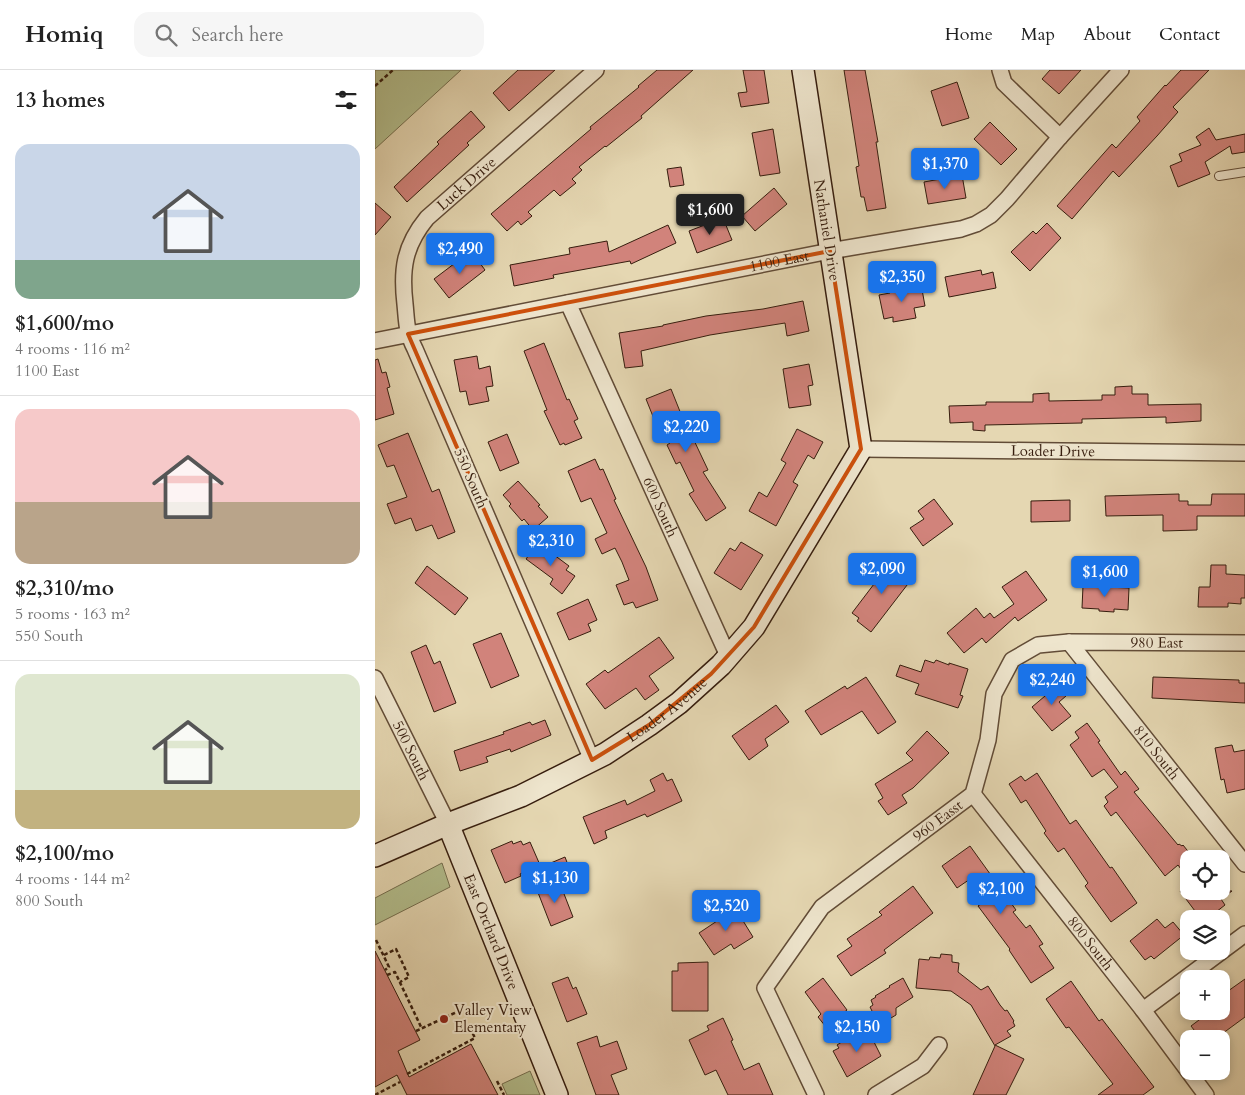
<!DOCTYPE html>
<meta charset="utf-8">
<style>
body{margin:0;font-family:Cardo,serif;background:#f6f6f6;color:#222;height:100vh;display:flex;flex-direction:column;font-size:19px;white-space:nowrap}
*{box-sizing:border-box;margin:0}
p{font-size:16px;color:#767676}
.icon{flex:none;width:28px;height:28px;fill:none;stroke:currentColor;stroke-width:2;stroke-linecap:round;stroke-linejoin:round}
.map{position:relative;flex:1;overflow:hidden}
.panel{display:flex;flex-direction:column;background:#fff;width:375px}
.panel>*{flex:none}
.buttons{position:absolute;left:805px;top:780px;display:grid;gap:10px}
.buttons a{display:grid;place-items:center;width:50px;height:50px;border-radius:10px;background:#fff;box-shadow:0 2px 8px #0003;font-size:25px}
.price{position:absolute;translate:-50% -42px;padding:0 11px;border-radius:5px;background:#1a73e8;color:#fff;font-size:16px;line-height:32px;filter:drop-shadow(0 1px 2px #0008)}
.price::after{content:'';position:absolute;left:50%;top:30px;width:15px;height:11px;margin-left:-8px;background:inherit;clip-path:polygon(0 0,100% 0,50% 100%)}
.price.on{background:#222;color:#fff}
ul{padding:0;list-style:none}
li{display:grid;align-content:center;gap:10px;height:265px;padding:0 15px}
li+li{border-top:1px solid #e0e0e0}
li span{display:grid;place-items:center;height:155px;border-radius:15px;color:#555}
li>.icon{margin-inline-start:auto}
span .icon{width:90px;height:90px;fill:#fffc;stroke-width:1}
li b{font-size:21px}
h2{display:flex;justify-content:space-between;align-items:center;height:60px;padding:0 15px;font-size:21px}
header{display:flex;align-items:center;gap:30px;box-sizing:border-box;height:70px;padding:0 25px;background:#fff;border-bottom:1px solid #e0e0e0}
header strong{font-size:24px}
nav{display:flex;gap:28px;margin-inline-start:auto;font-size:18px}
.search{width:350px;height:45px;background:#f6f6f6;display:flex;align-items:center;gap:12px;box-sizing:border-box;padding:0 18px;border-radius:15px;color:#767676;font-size:19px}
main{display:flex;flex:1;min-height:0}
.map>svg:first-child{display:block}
</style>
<header>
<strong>Homiq</strong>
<div class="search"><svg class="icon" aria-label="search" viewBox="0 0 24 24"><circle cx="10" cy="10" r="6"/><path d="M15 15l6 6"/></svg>Search here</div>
<nav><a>Home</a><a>Map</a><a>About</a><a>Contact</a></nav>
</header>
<main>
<section class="panel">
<h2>13 homes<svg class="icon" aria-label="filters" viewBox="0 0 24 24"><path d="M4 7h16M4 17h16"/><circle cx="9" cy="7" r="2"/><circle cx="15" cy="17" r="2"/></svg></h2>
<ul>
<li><span style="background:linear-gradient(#c9d6e8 75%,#7fa58c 0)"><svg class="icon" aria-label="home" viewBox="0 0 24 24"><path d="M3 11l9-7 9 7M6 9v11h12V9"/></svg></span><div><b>$1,600/mo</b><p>4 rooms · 116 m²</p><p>1100 East</p></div></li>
<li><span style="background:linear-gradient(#f6c9c9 60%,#b9a48a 0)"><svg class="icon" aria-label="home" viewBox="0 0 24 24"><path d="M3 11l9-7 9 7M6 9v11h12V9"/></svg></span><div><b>$2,310/mo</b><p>5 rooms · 163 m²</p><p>550 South</p></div></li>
<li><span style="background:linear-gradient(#dfe7d0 75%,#c2b280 0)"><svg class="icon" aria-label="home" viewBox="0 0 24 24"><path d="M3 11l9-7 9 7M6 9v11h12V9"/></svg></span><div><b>$2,100/mo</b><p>4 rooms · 144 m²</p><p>800 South</p></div></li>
</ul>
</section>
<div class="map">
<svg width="870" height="1025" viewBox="0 0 870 1025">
<rect width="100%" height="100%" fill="#e5d7b2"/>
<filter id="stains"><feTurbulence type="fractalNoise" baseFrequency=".004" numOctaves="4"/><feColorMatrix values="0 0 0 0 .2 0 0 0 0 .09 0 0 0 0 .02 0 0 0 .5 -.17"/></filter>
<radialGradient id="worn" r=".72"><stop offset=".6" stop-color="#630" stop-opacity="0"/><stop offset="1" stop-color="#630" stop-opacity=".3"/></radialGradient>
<g fill="#b3be8d" stroke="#746e4e">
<path d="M0,0h86l-86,79z"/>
<path d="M67,793l8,24 -75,38v-27z"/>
<path d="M155,1001l10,24h-33l-5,-11z"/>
</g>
<g fill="#d1837b" stroke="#361d0e">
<path d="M143,0h37l-46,41 -16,-18z"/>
<path d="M282,0h36l-52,46 1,2 -36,29 -1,-1 -26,21 3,3 -10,9 4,4 -16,13 -6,-6 -26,22 4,4 -11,9 -3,-4 -11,10 -16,-17 100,-85 -1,-2 49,-40 -1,-1z"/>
<path d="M368,0h21l5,33 -28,4 -3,-14 9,-1z"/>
<path d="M469,0h21l13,72h-2l10,66 -19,3 -3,-14h-3l-5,-30 3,-1z"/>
<path d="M675,0h31l-22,24 -17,-15z"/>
<path d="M806,0h28l-36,37 5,5 -21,24 -38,41 -6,-6 -41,48 -15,-13 55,-62 4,4 24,-27 -3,-4 28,-32 1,1z"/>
<path d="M582,12l12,36 -27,8 -11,-35z"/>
<path d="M96,41l14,16 -18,16 2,2 -62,57 -13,-15 45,-43 -2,-2z"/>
<path d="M615,52l27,27 -16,16 -27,-26z"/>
<path d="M834,58l7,12 29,-6v18l-13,2 -2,-8 -25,16 5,12 -32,13 -8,-21 12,-5 -3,-7 22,-9 -5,-8z"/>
<path d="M398,59l7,44 -20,3 -8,-43z"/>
<path d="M306,97l3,18 -14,2 -3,-18z"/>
<path d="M587,105l4,23 -38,6 -4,-22z"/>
<path d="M399,118l13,16 -32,27 -13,-15z"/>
<path d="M0,133l16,14 -16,18z"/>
<path d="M348,148l9,22 -35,13 -8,-22z"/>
<path d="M672,153l14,15 -31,33 -19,-19 22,-21 3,3z"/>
<path d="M293,155l8,18 -45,21 -1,-3 -77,14 1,3 -40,8 -4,-21 60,-11 -1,-6 38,-7 2,11z"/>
<path d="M96,181l14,19 -36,28 -15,-19z"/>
<path d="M606,200l1,5 11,-3 3,16 -47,9 -4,-20z"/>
<path d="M546,214l4,22 -11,2 2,10 -23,4v-5l-9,2 -5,-24 11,-2v-4z"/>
<path d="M428,231l6,30 -22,5 -2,-13 -75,12 -69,16 2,15 -18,2 -6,-35 44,-7v-1l43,-9 57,-7z"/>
<path d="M169,273l23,57 2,-1 9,20 -4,2 8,17 -17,7 -1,-2 -4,2 -16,-34 3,-1 -23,-59z"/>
<path d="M102,286l2,13 11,-3 3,20 -7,1 3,14 -20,4 -3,-14 -6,1 -6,-32z"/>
<path d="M3,289l4,14 4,-1 4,15 -3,1 7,26 -19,6v-60z"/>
<path d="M434,294l4,21 -5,1 3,19 -22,3 -6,-39z"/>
<path d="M757,316v8h16v11l53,-1v17l-35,2v-6l-84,2v4l-97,2v6l-12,-1v-8l-23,1 -1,-17 37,-1v-3h47v-8l16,-1v8l53,-1v-5h13v-8z"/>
<path d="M296,319l18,45h2l17,36 -5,2 23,36 -20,13 -17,-27 5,-3 -14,-29 -4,2 -9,-19 3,-2 -10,-26 -6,2 -8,-20z"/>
<path d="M422,359l26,13 -9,17 -6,-4 -15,27 5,3 -22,41 -27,-15 10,-19 8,5 19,-34 -5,-3z"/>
<path d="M33,363l24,59 7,-3 16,43 -17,7 -6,-14 -16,6 -5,-13 -16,6 -8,-20 20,-7 -13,-32 -7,2 -9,-22z"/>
<path d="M132,364l12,29 -19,8 -12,-29z"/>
<path d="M220,389l5,11 3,-1 13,30 -2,1 32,67 12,33 -22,8 -3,-6 -9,3 -8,-20 13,-5 -7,-18 -7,-14 -13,6 -7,-15 12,-6 -16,-35 -10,4 -13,-31z"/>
<path d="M143,411l22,24 -2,1 10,11 -15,13 -9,-11 -2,2 -13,-15 2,-2 -8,-9z"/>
<path d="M804,424v7h9v4h23l1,-11h33v22h-48v14l-34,1v-16l-57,1 -1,-20z"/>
<path d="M559,429l19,25 -30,22 -13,-18 14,-9 -6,-8z"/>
<path d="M695,430v21l-39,1v-21z"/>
<path d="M366,472l22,13 -22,35 -27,-17 16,-25 5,3z"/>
<path d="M163,473l31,23 -3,4 9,6 -13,18 -12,-10 3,-5 -27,-20z"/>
<path d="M518,489l21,17 -43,56 -14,-11 2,-3 -7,-5z"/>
<path d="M836,495h15v9l19,1v23h-4v6l-13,-1v4h-30l1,-20h11z"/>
<path d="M52,496l41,32 -13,17 -40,-32z"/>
<path d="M651,501l21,29 -29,21 -3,-4 -29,26 -4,-5 -18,15 -17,-20 29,-25 8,10 6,-5 4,5 20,-14 -12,-17z"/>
<path d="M708,516l46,2 -1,22 -14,-1v3l-15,-1v-2l-17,-1z"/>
<path d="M213,529l9,21 -9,4 3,7 -22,9 -12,-27z"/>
<path d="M126,563l18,43 -28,12 -18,-44z"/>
<path d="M284,567l15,21 -25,18 10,14 -14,10 -9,-12 -31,21 -19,-25 19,-14 3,3z"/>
<path d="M51,575l8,19 6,-3 16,42 -22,9 -23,-60z"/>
<path d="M550,590l9,3 2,-3 13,5v-2l19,6 -8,26 3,1 -5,12 -43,-14 4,-10 -23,-8 4,-11 21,7z"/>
<path d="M491,607l30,45 -18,12 -16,-23 -41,24 -16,-24 40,-25 2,3z"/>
<path d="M778,607l86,3v3h6v20l-93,-5z"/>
<path d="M678,609l13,17 -7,6 12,14 -19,15 -20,-24 13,-11 -5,-6z"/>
<path d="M401,635l13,17 -24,17 3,7 -19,14 -17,-24z"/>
<path d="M170,650l6,15 -40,17 -1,-3 -24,8 2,5 -28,9 -6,-20 50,-17 -1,-2 27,-10 2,3z"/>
<path d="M712,653l13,18 -2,1 23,33 4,-4 14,18 -5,3 44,53 1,-1 3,2 1,-1 8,10 -2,2v23l-11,-15 -13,11 -49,-64 -5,4 -7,-10 4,-4 -3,-5 13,-10 -14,-18 -12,8 -22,-32 9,-7 -4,-6z"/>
<path d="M552,661l22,22 -36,35 -11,7 5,8 -19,12 -10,-14 5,-3 -8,-14 38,-24 -7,-7z"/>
<path d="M857,675l2,7 11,-2v39l-18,4 -3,-14 -3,1 -6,-32z"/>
<path d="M288,703l4,8 5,-2 10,22 -35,16 -2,-3 -40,17 2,7 -13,6 -11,-27 42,-17 2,5 28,-14 -5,-11z"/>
<path d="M662,703l33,51 6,-4 34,48 2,-1 25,36 -26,19 -26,-36 3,-3 -24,-35 -6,4 -14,-19 2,-2 -20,-31 -5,3 -12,-19 12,-8 4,5z"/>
<path d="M137,771l1,3 8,-3 2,4 7,-3 10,23 -20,9 1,2 -16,7 -14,-33z"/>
<path d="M595,776l46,64 -3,2 13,16 4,-3 13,19 -4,2 15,22 -23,15 -22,-33 1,-1 -32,-43 11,-8 -16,-21 -16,11 -15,-22z"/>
<path d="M190,787l6,16 -18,7 -7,-15z"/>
<path d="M184,811l14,36 -22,9 -14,-36z"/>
<path d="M538,816l20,27 -49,37 2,3 -35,23 -14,-20 15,-10 -5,-7 35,-24 -3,-3z"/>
<path d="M805,821h52l-11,8 4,6 -18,14h-6z"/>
<path d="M351,839l4,7 7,-5 16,26 -19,12 -3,-5 -17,11 -15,-22 18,-12 -3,-5z"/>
<path d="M782,849l8,9 8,-6 11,13 -30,24 -3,-3 -6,4 -15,-19z"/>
<path d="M0,881l45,89 -22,11 11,26 62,-33 27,51h-91l-10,-20 -22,12z"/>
<path d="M566,884l11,1v7l7,1 -1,9 23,18 7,-4 12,19 5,6 2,-1 7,11 -1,1 2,4 -8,5 4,5 -16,9 29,14 -18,36h-33l22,-49 -24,-41 -20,-14 -35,-3 3,-29 10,1 1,-3 10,1z"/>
<path d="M333,892v49h-36v-40h6v-8z"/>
<path d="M193,907l5,12 3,-2 11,27 -20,8 -15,-39z"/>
<path d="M448,908l24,32 -21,17 -8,-10 3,-3 -16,-22z"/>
<path d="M528,908l10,19 -17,11v7l-17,10 -9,-18 3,-2 -2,-5 5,-3 -1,-1 15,-9 -1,-1z"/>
<path d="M870,909v38l-30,22h-14l-10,-13 20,-15h10v-15z"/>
<path d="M696,911l28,40 3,-2 52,68 -11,8h-45l15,-11 -44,-57 -3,1 -20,-29z"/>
<path d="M348,948l10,22 -2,1 13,29 15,-7 14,32h-45l-12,-25 -11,5 -16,-35 20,-10 -2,-4z"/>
<path d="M493,960l13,26 -34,21 -14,-26 6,-3 -2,-3 19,-12 2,3z"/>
<path d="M222,966l3,11 17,-6 10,28 -16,6 8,20h-23l-19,-52z"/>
</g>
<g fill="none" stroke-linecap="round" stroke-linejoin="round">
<g stroke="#624c37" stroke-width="10">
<path id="lane" d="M844,106l26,-4"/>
</g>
<g stroke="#624c37" stroke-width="18">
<g id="street">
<path d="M625,0l4,13 56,54"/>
<path id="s1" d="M193,233l160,353"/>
<path id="s2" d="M0,271l455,-90 131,-22 15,-5 15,-9 16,-16 53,-62 61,-67"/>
<path id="s3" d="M486,379l384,4"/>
<path id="s4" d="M694,572l176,222"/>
<path id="s5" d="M0,608l73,146"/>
<path id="s6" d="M217,690l-177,-411c-9,-18 -8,-25 -10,-45 -4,-34 -1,-58 22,-86l169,-148"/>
<path id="s7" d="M598,724l170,216 63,85"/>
<path d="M768,940l102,-76"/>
<path id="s8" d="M441,1025l-51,-107 57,-81 151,-113 15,-54 6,-46 18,-34 26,-15 31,-3 176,1"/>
<path d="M501,1025l47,-29 16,-21"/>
</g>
</g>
<g stroke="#361d0e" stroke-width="24">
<g id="secondary">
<path id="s9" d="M73,754l109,271"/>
<path id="s10" d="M0,786l73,-32 73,-28 84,-42 44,-29 30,-22 42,-38 33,-38 107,-178 -58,-379"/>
</g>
</g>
<g stroke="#361d0e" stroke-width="2.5" stroke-dasharray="4 2.5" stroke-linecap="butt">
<path d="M0,16l18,-16"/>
<path d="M1,870l13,27 -4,3"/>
<path d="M9,885l12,-6 13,28 -9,5"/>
<path d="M12,905l8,-3 27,57"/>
<path d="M41,961l45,-21"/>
<path d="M32,1004l68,-36 -5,-10"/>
<path d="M122,1011l7,14"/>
<path d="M0,1025l25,-13"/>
</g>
<use href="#lane" stroke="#eee5cd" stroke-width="8"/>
<use href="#street" stroke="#eee5cd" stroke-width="15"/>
<use href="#secondary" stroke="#eee5cd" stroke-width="21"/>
</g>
<path fill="none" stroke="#cd500c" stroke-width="4" stroke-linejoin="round" d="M455,181l31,198 -107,178 -43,47 -62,51 -57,35 -184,-426z"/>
<circle fill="#8f2418" stroke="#eee5cd" stroke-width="2" cx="69" cy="949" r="5"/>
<g text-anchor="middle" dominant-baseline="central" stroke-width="4" stroke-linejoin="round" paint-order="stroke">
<g font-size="15" fill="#361d0e" stroke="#eee5cd">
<text stroke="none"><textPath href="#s6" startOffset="638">Luck Drive</textPath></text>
<text transform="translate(452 160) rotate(81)">Nathaniel Drive</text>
<text stroke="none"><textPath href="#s2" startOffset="412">1100 East</textPath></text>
<text stroke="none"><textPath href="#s3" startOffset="192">Loader Drive</textPath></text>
<text transform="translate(96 408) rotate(67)">550 South</text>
<text stroke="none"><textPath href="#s1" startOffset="224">600 South</textPath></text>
<text stroke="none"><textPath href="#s8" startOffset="696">980 East</textPath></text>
<text stroke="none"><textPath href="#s10" startOffset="328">Loader Avenue</textPath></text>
<text stroke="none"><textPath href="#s5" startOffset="81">500 South</textPath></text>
<text stroke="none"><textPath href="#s4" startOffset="141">810 South</textPath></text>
<text stroke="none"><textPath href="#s8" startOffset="362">960 Easst</textPath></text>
<text stroke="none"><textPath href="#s9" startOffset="116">East Orchard Drive</textPath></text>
<text stroke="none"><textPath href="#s7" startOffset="190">800 South</textPath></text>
</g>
<g font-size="15" fill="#361d0e" stroke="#eee5cd" text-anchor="start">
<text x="79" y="940">Valley View<tspan x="79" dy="17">Elementary</tspan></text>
</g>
</g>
<rect width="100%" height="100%" filter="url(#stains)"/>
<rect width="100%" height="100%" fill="url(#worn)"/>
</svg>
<div class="buttons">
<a><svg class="icon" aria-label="locate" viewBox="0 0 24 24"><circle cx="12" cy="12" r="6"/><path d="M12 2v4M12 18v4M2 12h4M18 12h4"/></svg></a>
<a><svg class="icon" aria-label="layers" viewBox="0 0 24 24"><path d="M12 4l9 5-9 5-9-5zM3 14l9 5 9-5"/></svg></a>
<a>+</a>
<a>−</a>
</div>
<b class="price" style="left:570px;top:120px">$1,370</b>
<b class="price on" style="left:335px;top:166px">$1,600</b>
<b class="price" style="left:85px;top:205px">$2,490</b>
<b class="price" style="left:527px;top:233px">$2,350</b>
<b class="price" style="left:311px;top:383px">$2,220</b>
<b class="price" style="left:176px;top:497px">$2,310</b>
<b class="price" style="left:507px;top:525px">$2,090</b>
<b class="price" style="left:730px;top:528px">$1,600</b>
<b class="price" style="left:677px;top:636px">$2,240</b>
<b class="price" style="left:180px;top:834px">$1,130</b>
<b class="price" style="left:626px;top:845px">$2,100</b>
<b class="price" style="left:351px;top:862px">$2,520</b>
<b class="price" style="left:482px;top:983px">$2,150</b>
</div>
</main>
